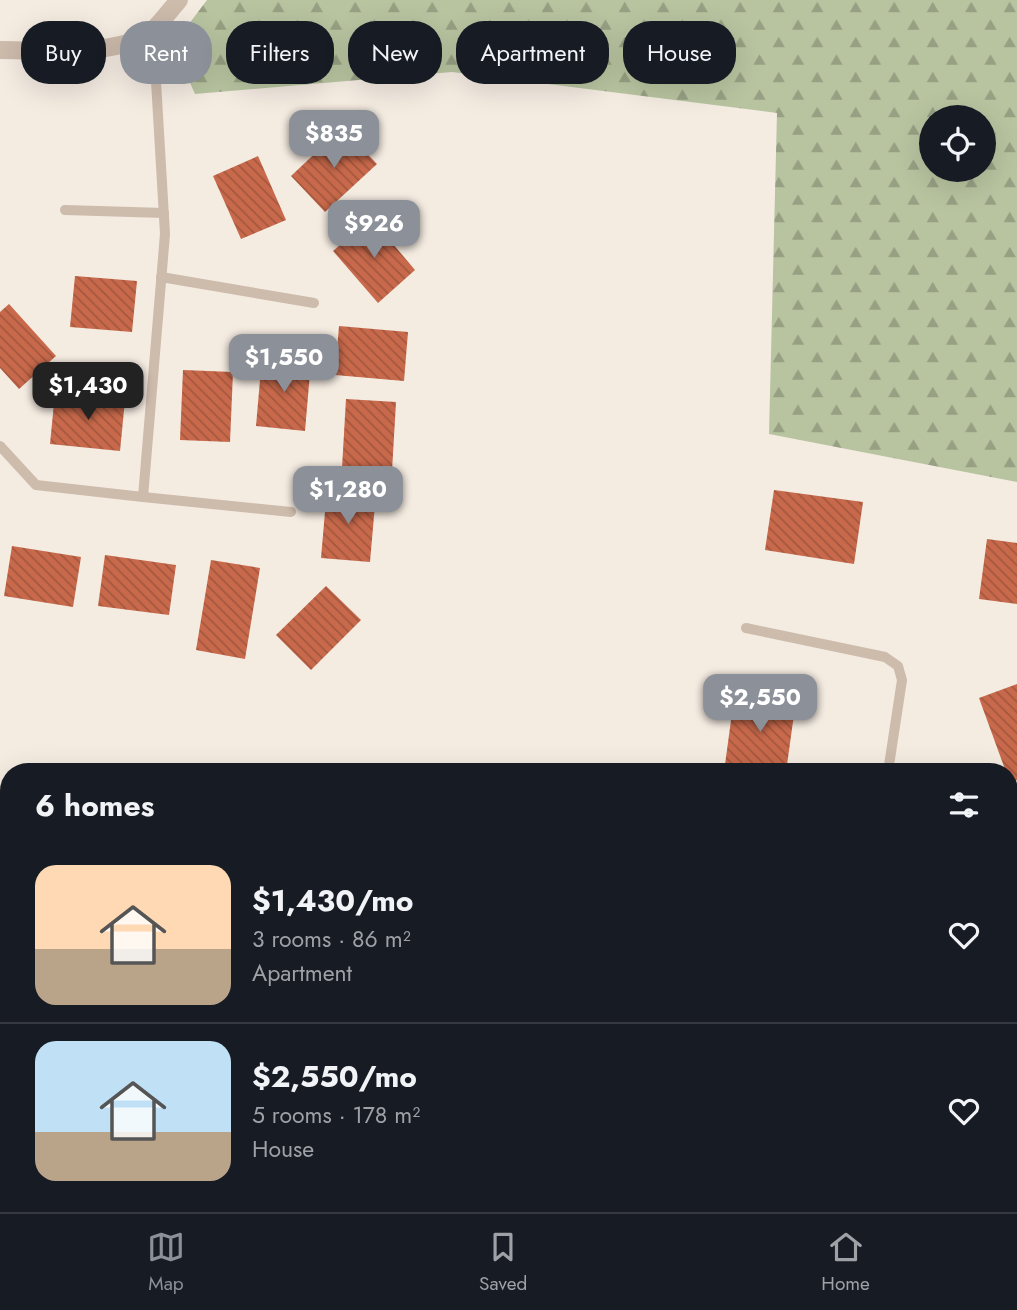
<!DOCTYPE html>
<meta charset="utf-8">
<style>
body{margin:0;font-family:Jost,sans-serif;background:#20242c;color:#f1f3f6;height:100vh;display:flex;flex-direction:column;font-size:26px;white-space:nowrap}
*{box-sizing:border-box;margin:0}
p{font-size:23px;color:#9ea1a6}
.icon{flex:none;width:38px;height:38px;fill:none;stroke:currentColor;stroke-width:2;stroke-linecap:round;stroke-linejoin:round}
.map{position:relative;flex:1;overflow:hidden}
.side{position:absolute;left:0px;top:763px;width:1018px;height:450px;display:flex;flex-direction:column;background:#171b24;border-radius:28px 28px 0 0;box-shadow:0 7px 28px #0002}
.side>*{flex:none}
.top-card{position:absolute;left:21px;top:21px;width:976px;height:63px;display:flex;gap:14px}
.buttons{position:absolute;left:919px;top:105px;display:grid;gap:14px}
.buttons a{display:grid;place-items:center;width:77px;height:77px;border-radius:50%;background:#171b24;box-shadow:0 7px 28px #0002;font-size:35px}
.price{position:absolute;translate:-50% -60px;padding:0 16px;border-radius:14px;background:#8c9099;color:#fff;font-size:23px;line-height:46px;filter:drop-shadow(0 2px 4px #0008)}
.price::after{content:'';position:absolute;left:50%;top:42px;width:21px;height:16px;margin-left:-10px;background:inherit;clip-path:polygon(0 0,100% 0,50% 100%)}
.price.selected{background:#222;color:#fff}
ul{padding:0;list-style:none}
li{display:flex;align-items:center;gap:21px;height:175px;padding:0 35px}
li+li{border-top:2px solid #363941}
li span{display:grid;place-items:center;flex:none;width:196px;height:140px;border-radius:21px;color:#555}
li>.icon{margin-inline-start:auto}
span .icon{width:84px;height:84px;fill:#fffc;stroke-width:1}
li b{font-size:30px}
h2{display:flex;justify-content:space-between;align-items:center;height:84px;padding:0 35px;font-size:30px}
.pill{padding:0 24px;border-radius:28px;background:#171b24;box-shadow:0 7px 28px #0002;font-size:24px;line-height:63px}
.pill.selected{background:#8c9099;color:#fff}
.menu{display:flex;justify-content:space-around;align-items:center;height:98px;border-top:2px solid #363941;background:#171b24;font-size:19px;color:#9ea1a6}
.menu a{display:grid;justify-items:center;gap:4px}
.menu .selected{color:#8c9099}
.map>svg:first-child{display:block}
</style>
<div class="map">
<svg width="1017" height="1212" viewBox="0 0 1017 1212">
<defs>
<pattern id="forest-firs" width="22" height="20" patternUnits="userSpaceOnUse" patternTransform="scale(1.75)"><rect width="22" height="20" fill="#b8c4a0"/><path d="M5 1l3.5 6h-7zM16 11l3.5 6h-7z" fill="#97a083"/></pattern>
<pattern id="building-back-hatch" width="6" height="6" patternUnits="userSpaceOnUse" patternTransform="scale(1.75)"><rect width="6" height="6" fill="#c8694b"/><path d="M-1 5l2 2M0 0l6 6M5-1l2 2" fill="none" stroke="#a4573f"/></pattern>
</defs>
<rect width="100%" height="100%" fill="#f4ebe1"/>
<path fill="url(#forest-firs)" fill-rule="evenodd" d="M207,0h810v482l-248,-48 8,-321 -325,-41 -257,22 -22,-49zM931,117h53v53h-53z"/>
<g fill="url(#building-back-hatch)">
<path d="M342,128l35,36 -52,48 -34,-36z"/>
<path d="M258,156l28,64 -45,19 -28,-63z"/>
<path d="M371,218l44,52 -37,33 -45,-52z"/>
<path d="M75,276l62,5 -5,51 -62,-5z"/>
<path d="M9,304l47,52 -37,33 -19,-21v-56z"/>
<path d="M339,326l69,6 -4,49 -69,-6z"/>
<path d="M262,357l49,4 -6,70 -49,-5z"/>
<path d="M183,370l50,2 -3,70 -50,-2z"/>
<path d="M55,393l70,7 -5,51 -70,-7z"/>
<path d="M346,399l50,3 -4,69 -50,-3z"/>
<path d="M327,489l49,4 -6,69 -49,-4z"/>
<path d="M774,490l89,12 -9,62 -89,-14z"/>
<path d="M987,539l30,4v61l-38,-5z"/>
<path d="M12,546l69,11 -8,50 -69,-11z"/>
<path d="M105,555l71,10 -7,50 -71,-9z"/>
<path d="M211,560l49,8 -15,91 -49,-9z"/>
<path d="M326,586l35,34 -50,50 -35,-35z"/>
<path d="M1017,684v96l-7,3v-11h-4l-27,-74z"/>
<path d="M735,691l61,9 -10,72h-62z"/>
<path d="M657,1204h73l-1,8h-73z"/>
</g>
<g fill="none" stroke-linecap="round" stroke-linejoin="round">
<g stroke="#cdbbac" stroke-width="10">
<path d="M65,210l99,3"/>
<path d="M161,277l153,26"/>
<path d="M0,446l36,39 107,12 22,-263 -12,-204"/>
<path d="M143,497l148,15"/>
<path d="M746,628l139,29 13,9 4,14 -14,92"/>
<path d="M1010,845l7,-3"/>
<path d="M961,1204l2,8"/>
</g>
<path stroke="#cdbbac" stroke-width="18" d="M0,50c42,0 122,8 154,-21 9,-9 17,-20 25,-29"/>
</g>
</svg>
<div class="buttons">
<a><svg class="icon" aria-label="locate" viewBox="0 0 24 24"><circle cx="12" cy="12" r="6"/><path d="M12 2v4M12 18v4M2 12h4M18 12h4"/></svg></a>
</div>
<b class="price" style="left:334px;top:170px">$835</b>
<b class="price" style="left:374px;top:260px">$926</b>
<b class="price" style="left:284px;top:394px">$1,550</b>
<b class="price selected" style="left:88px;top:422px">$1,430</b>
<b class="price" style="left:348px;top:526px">$1,280</b>
<b class="price" style="left:760px;top:734px">$2,550</b>
<div class="top-card">
<a class="pill">Buy</a>
<a class="pill selected">Rent</a>
<a class="pill">Filters</a>
<a class="pill">New</a>
<a class="pill">Apartment</a>
<a class="pill">House</a>
</div>
<section class="side">
<h2>6 homes<svg class="icon" aria-label="filters" viewBox="0 0 24 24"><path d="M4 7h16M4 17h16"/><circle cx="9" cy="7" r="2"/><circle cx="15" cy="17" r="2"/></svg></h2>
<ul>
<li><span style="background:linear-gradient(#ffd9b3 60%,#b9a48a 0)"><svg class="icon" aria-label="home" viewBox="0 0 24 24"><path d="M3 11l9-7 9 7M6 9v11h12V9"/></svg></span><div><b>$1,430/mo</b><p>3 rooms · 86 m²</p><p>Apartment</p></div><svg class="icon" aria-label="heart" viewBox="0 0 24 24"><path d="M12 20l-8-8c-3-5 5-10 8-4 3-6 11-1 8 4z"/></svg></li>
<li><span style="background:linear-gradient(#bfe0f5 65%,#b9a48a 0)"><svg class="icon" aria-label="home" viewBox="0 0 24 24"><path d="M3 11l9-7 9 7M6 9v11h12V9"/></svg></span><div><b>$2,550/mo</b><p>5 rooms · 178 m²</p><p>House</p></div><svg class="icon" aria-label="heart" viewBox="0 0 24 24"><path d="M12 20l-8-8c-3-5 5-10 8-4 3-6 11-1 8 4z"/></svg></li>
</ul>
</section>
</div>
<nav class="menu">
<a class="selected"><svg class="icon" aria-label="map" viewBox="0 0 24 24"><path d="M3 6l6-2 6 2 6-2v14l-6 2-6-2-6 2zM9 4v14M15 6v14"/></svg>Map</a>
<a><svg class="icon" aria-label="saved" viewBox="0 0 24 24"><path d="M7 4h10v16l-5-4-5 4z"/></svg>Saved</a>
<a><svg class="icon" aria-label="home" viewBox="0 0 24 24"><path d="M3 11l9-7 9 7M6 9v11h12V9"/></svg>Home</a>
</nav>
